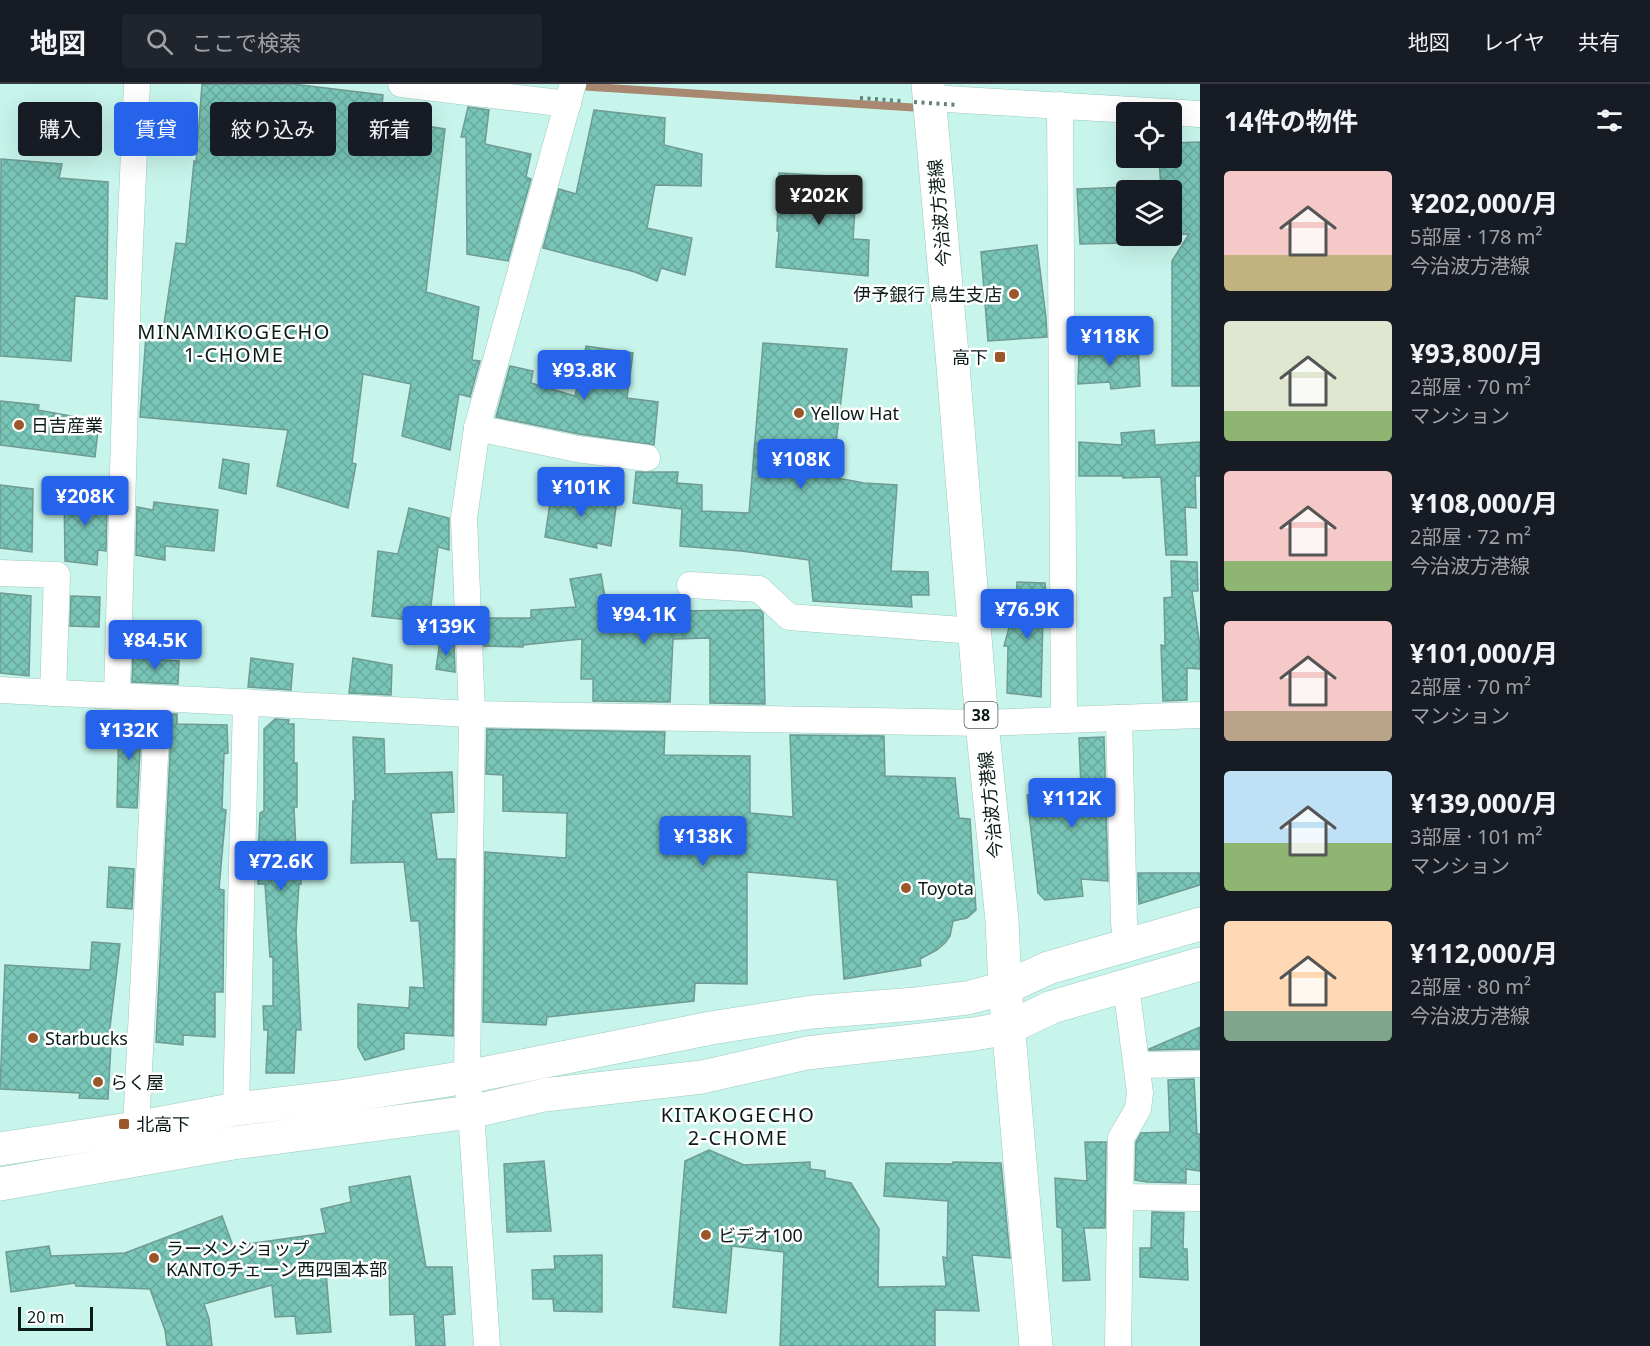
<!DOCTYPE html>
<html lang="ja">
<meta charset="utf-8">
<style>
body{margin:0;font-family:"Noto Sans","Noto Sans JP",sans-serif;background:#20242c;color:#f1f3f6;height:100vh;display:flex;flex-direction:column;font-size:22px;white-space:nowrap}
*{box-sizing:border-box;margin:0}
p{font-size:20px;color:#9ea1a6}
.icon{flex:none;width:33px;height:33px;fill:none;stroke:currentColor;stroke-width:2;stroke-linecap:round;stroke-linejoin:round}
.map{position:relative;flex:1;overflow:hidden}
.drawer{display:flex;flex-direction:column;background:#171b24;width:450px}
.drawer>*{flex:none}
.guide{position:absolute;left:18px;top:18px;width:570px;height:54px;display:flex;gap:12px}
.controls{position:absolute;left:1116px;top:18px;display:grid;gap:12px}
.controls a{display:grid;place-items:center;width:66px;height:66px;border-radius:6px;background:#171b24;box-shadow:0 6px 24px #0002;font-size:30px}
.scale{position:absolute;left:18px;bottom:15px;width:75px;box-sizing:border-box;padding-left:6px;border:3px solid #0a1b18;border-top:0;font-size:16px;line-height:21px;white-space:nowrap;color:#0a1b18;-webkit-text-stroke:4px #fff;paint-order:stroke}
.price{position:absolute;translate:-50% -51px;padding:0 14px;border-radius:6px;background:#2563eb;color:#fff;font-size:20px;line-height:39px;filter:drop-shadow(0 2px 3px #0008)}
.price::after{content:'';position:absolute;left:50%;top:36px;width:18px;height:14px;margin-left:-9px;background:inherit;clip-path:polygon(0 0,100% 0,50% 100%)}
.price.current{background:#222;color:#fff}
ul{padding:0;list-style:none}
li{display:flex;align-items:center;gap:18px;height:150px;padding:0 24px}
li span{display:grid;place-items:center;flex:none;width:168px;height:120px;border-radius:6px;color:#555}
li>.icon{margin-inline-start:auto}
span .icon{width:72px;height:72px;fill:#fffc;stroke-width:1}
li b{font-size:26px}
h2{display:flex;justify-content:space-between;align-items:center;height:72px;padding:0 24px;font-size:26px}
.pill{padding:0 21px;border-radius:6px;background:#171b24;box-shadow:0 6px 24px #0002;font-size:21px;line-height:54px}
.pill.current{background:#2563eb;color:#fff}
header{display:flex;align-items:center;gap:36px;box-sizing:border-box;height:84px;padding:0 30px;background:#171b24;border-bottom:2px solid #363941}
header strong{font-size:28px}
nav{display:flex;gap:33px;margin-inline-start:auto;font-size:21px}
.search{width:420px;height:54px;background:#20242c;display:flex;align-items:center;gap:15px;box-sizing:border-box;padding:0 21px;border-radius:6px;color:#9ea1a6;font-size:22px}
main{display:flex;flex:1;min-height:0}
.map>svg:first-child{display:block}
</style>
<header>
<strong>地図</strong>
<div class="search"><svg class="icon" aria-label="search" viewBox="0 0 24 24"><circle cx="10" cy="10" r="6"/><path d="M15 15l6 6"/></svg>ここで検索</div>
<nav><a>地図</a><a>レイヤ</a><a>共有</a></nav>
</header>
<main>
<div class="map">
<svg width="1200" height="1262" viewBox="0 0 1200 1262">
<defs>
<pattern id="building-cross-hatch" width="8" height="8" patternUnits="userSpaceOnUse" patternTransform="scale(1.5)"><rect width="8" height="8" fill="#79c5b7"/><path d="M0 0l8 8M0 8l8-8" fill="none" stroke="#67a99d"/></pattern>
</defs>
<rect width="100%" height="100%" fill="#c7f5eb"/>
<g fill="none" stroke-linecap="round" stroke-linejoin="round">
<path stroke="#a88870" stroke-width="8" d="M577,2l344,22"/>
</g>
<g fill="url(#building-cross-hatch)" stroke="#709b93" stroke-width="1.5">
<path d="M202,0h91l90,11 -2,24 64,10 -19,163 53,15 -7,53 8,1 -10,36 -11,-3 -9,56 -48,-14 9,-52 -48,-10 -11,89 4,1 -8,44 -71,-22 11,-56 -148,-13 6,-82 16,2 14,-94 10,1 8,-83 2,1z"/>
<path d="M468,23l21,3 -4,34 46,10 -5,23 5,2 -23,82 -41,-7 -1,-117h-5z"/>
<path d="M594,26l71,8 -1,27 38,9 -1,32 -46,-1 -8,43 45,10 -7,37 -24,-7 -4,13 -22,-9 -92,-24 16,-59 17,5z"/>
<path d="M1200,58v244h-28v-125l17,-27 -17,1v-45h-11l-2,-32h13v-15z"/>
<path d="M1,75l61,5 -3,14 49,4 -1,117 -32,-3 -4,65 -71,-5z"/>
<path d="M779,89l68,4v16l9,2 -3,44 16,1 -1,36 -92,-9 3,-36h-2z"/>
<path d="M1126,103v56l-46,1 -3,-55z"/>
<path d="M1037,161l9,73 1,19 -59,4 -7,-89z"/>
<path d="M763,259l84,6 -15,128 32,6 33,2 -6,86 37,1 1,23h-18l1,12 -99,-6 -4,-41 -68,-9 -61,-5 2,-37 -49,-6 3,-31h42l-1,11 25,2v26l47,2z"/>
<path d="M1138,261l2,41 -29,3 -1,-7 -32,2 1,-33z"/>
<path d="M586,262l47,7 -6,45 31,4 -4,43 -75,-11 -83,-17 14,-51 23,5 -2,12 44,13z"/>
<path d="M0,317l39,4 -1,5 61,11 -4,36 -95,-12z"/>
<path d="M1154,346l1,15 45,-3v34h-5l1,32 -11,-1 2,48h-21l-5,-78 -38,1v-2h-44v-34l43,3 -1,-12z"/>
<path d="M223,375l26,5 -3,30 -27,-6z"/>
<path d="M0,401l33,4 -1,63 -32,-4z"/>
<path d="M552,405l65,10 -6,47 -15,-3 1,5 -52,-11z"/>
<path d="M64,407l39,5 -1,6 5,1 -1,48 -8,-1 -1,15 -32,-4z"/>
<path d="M154,418l64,8 -4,41 -49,-5v14l-29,-5 1,-48 16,3z"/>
<path d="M409,424l40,10v32l-11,-3 -9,75 -57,-6 6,-65 20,3z"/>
<path d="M1171,477l26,1 1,29h-6l8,55v23l-13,-1v32l-24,1 -2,-56 4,1 -1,-48 8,-1z"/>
<path d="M601,490l5,29 63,4 -1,4 92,-1 3,3 2,91 -55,-1v-65l-37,1 -3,63 -77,-1v-22h-12l1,-40 -59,6v2l-39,-1 -1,-28h48v-8l45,-3 -6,-28z"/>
<path d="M1017,498l28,1 3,35 -5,-1 -2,80 -34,-4 1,-47h-4l12,-44z"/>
<path d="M0,509l31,3 -2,80 -29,-3z"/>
<path d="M71,512l29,1 -1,30 -29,-1z"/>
<path d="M440,557l14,2 1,29 -19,-3z"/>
<path d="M133,574l46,3 -1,23 -46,-2z"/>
<path d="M251,574l42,6 -2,26 -43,-3z"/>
<path d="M353,574l39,7 -1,30 -42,-2z"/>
<path d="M130,628h12l-5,96 -20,-1 2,-87h11z"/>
<path d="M172,630h5v10l50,1 1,28 -4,1 -2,55 4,1 -7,79 5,1 -1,102h-8v45l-32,-2v10l-27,-3z"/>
<path d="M275,635l14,1 -1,4h6v39h3v44h-3l2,43h5v34h-2l-3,47 5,99h-5l-2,43h-28l2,-43h-4l-1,-24h10v-49h-3l-5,-73h-7v-28l2,-43 4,-2v-82z"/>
<path d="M487,645l178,3 -1,23 86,1v57l43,4 -3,-82 94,1 1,40 70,2 4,40 11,1 6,91 -9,8 -14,3 -3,15 -5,7 -8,7 -17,9 1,7 -77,13 -7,-99 -90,-8v112l-52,-1 -1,18 -147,16 -1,8 -63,-3 2,-170 81,6 1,-45 -64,-2v-36l-17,-1z"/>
<path d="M353,653l31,2 1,35 67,-2 2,40 -23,1 6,46h18l-2,177 -49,-3v16l-39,11 -7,-13v-43l51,4 1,-21 14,1 -5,-67h-8l-7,-59 -53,1 2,-62 2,1z"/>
<path d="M1104,653l4,144 -27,-2 2,17 -38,4 -7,-7 -11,-98 54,-6 -2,-51z"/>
<path d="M109,783l25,2 -2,40 -25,-2z"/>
<path d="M1138,789h62v12l-61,19z"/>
<path d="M92,858l28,2 -12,100h3l-3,55 -29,-1 1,-5 -80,-4 5,-124 85,5z"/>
<path d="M1200,943v22l-51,1v-1z"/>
<path d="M1194,995l3,55h3v37l-14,-2v14l-39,-1 -12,-2 1,-38 5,-9 29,-1 -2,-52z"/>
<path d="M1085,1058h21l-1,86h-21l6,52 -27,1 -1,-53 -5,-1 -2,-49 32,3z"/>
<path d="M709,1066l35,15 66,-3v7l15,2v7l26,5 28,46 -1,58 68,-1 -3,-29 4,1 1,-57 -64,-5 2,-33 67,1v-2l48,1 9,95 -38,-3 7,56 -44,-1v36h-155l4,-94 -52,-6 -6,67 -53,-6 12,-146z"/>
<path d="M544,1077l7,70 -44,1 -3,-68z"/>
<path d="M410,1092l16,91h26l3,47 -12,1 2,31h-29l-2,-32 -24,1 -1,-51 -60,3 1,5h-4l5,60 -34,2 -2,-18 -20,1 -3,-32 -68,19 5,15 3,27h-45l-2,-16 -15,-41 -74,-3 -1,-3 -64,9 -5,-40 43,-6 2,10 74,-3 97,-37 11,30 93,-13 -5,-24 30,-7 -2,-15z"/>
<path d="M1152,1128l32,1 -1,36h4l1,31 -48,-3v-29h11z"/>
<path d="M602,1171v57l-48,-1 -1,-12h-20l-1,-29 23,-1 -1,-13z"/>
</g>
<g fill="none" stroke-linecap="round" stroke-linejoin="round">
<g stroke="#9cc9c0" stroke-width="27">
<g id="minor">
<path d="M401,0l167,20"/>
<path d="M929,14l271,16"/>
<path d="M1060,21l4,615"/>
<path d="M477,344l100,21 70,9"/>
<path d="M0,489l57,2 -4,118"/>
<path d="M690,501l69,4 30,28 186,14"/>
<path d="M0,606l472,24 510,9 218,-8"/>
<path d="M117,612l11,-408 9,-204"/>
<path d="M1119,634l5,205 3,22"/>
<path d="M1137,981l63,-1"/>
<path d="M236,1025l10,-407"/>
<path d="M136,1044l22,-430"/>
<path d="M1121,1113l79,1"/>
<path d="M487,1262l-16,-234 -4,-35 5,-363 -8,-196 13,-90 96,-344"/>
<path d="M1118,1262l3,-208 17,-29 2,-16 -14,-107"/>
</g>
</g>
<g stroke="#9cc9c0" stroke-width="34">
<g id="tertiary">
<path d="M0,1065l136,-21 100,-19 103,-12 128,-20 244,-49 101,-16 104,-8 51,-6 38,-10 43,-20 152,-44"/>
<path d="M0,1100l233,-41 238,-31 73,-17 158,-18 105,-24 167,-19 34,-6 44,-21 148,-43"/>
</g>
</g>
<g stroke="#9cc9c0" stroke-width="34">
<path id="primary" d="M928,0l24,270 30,369 20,197 3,68 31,358"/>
</g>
<path stroke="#63827c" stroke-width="4" stroke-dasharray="3 4.5" stroke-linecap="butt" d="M860,14l41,3"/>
<use href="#minor" stroke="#fff" stroke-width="26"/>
<use href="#tertiary" stroke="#fff" stroke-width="33"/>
<use href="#primary" stroke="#fff" stroke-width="33"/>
<path stroke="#63827c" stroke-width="4" stroke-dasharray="3 4.5" stroke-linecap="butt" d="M914,18l43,3"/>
</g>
<g fill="#9b5729" stroke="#fff" stroke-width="2">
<circle cx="1014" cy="210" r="6"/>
<rect x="994" y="267" width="12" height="12" rx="3"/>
<circle cx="799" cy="329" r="6"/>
<circle cx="19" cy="341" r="6"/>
<circle cx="906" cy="804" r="6"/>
<circle cx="33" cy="954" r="6"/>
<circle cx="98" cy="998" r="6"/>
<rect x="118" y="1034" width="12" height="12" rx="3"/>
<circle cx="706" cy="1151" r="6"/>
<circle cx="154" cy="1174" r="6"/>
</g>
<g text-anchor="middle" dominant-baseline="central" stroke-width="5" stroke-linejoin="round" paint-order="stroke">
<rect fill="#fff" stroke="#545f5d" stroke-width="1.5" x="964.5" y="618" width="33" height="26" rx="4.5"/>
<g font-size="16" font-weight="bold" fill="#0a1b18">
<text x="981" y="631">38</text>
</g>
<g font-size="18" fill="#0a1b18" stroke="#fff">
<text transform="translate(939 129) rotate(-95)">今治波方港線</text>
<text transform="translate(990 721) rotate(-96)">今治波方港線</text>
</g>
<g font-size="18" fill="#0a1b18" stroke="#fff" text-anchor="start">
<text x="1002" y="210" text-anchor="end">伊予銀行 鳥生支店</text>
<text x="988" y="273" text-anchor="end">高下</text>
<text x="811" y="329">Yellow Hat</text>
<text x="31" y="341">日吉産業</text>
<text x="918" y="804">Toyota</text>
<text x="45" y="954">Starbucks</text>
<text x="110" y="998">らく屋</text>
<text x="136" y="1040">北高下</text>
<text x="718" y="1151">ビデオ100</text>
<text x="166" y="1164">ラーメンショップ<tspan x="166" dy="21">KANTOチェーン西四国本部</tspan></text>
</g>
<g font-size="20" letter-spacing="1.5" fill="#0a1b18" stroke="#fff">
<text x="234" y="247">MINAMIKOGECHO<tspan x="234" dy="23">1-CHOME</tspan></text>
<text x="738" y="1030">KITAKOGECHO<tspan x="738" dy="23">2-CHOME</tspan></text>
</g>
</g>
</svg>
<div class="controls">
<a><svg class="icon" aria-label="locate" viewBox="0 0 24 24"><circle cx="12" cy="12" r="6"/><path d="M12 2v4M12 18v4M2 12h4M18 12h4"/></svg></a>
<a><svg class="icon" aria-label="layers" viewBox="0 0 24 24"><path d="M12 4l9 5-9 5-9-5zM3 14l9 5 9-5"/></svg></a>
</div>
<div class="scale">20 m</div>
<b class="price current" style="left:819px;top:142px">¥202K</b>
<b class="price" style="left:1110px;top:283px">¥118K</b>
<b class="price" style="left:584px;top:317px">¥93.8K</b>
<b class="price" style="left:801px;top:406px">¥108K</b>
<b class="price" style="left:581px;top:434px">¥101K</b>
<b class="price" style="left:85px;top:443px">¥208K</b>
<b class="price" style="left:1027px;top:556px">¥76.9K</b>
<b class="price" style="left:644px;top:561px">¥94.1K</b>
<b class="price" style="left:446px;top:573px">¥139K</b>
<b class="price" style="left:155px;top:587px">¥84.5K</b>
<b class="price" style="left:129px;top:677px">¥132K</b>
<b class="price" style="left:1072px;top:745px">¥112K</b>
<b class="price" style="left:703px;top:783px">¥138K</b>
<b class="price" style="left:281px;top:808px">¥72.6K</b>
<div class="guide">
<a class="pill">購入</a>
<a class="pill current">賃貸</a>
<a class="pill">絞り込み</a>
<a class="pill">新着</a>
</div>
</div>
<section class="drawer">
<h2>14件の物件<svg class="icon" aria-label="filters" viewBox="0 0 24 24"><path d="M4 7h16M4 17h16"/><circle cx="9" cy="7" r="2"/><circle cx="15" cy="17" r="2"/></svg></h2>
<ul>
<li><span style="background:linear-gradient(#f6c9c9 70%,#c2b280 0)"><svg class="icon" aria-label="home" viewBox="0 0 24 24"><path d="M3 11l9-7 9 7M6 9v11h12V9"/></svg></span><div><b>¥202,000/月</b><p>5部屋 · 178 m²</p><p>今治波方港線</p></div></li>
<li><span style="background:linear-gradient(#dfe7d0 75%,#8fb573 0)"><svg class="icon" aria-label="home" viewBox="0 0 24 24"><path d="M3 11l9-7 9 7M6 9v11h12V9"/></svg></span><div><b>¥93,800/月</b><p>2部屋 · 70 m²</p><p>マンション</p></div></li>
<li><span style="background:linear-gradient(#f6c9c9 75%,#8fb573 0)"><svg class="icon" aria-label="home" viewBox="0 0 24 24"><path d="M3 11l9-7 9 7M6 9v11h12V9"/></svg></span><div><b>¥108,000/月</b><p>2部屋 · 72 m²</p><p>今治波方港線</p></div></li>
<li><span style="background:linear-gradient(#f6c9c9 75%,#b9a48a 0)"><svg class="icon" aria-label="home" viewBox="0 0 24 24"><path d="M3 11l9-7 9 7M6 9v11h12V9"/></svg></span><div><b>¥101,000/月</b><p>2部屋 · 70 m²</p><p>マンション</p></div></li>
<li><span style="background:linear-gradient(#bfe0f5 60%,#8fb573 0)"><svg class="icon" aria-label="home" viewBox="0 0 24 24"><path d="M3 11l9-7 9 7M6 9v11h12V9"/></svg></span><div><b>¥139,000/月</b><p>3部屋 · 101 m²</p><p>マンション</p></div></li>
<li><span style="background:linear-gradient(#ffd9b3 75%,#7fa58c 0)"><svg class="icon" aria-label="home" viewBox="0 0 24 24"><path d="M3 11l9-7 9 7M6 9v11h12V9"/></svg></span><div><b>¥112,000/月</b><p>2部屋 · 80 m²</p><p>今治波方港線</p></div></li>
</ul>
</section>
</main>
